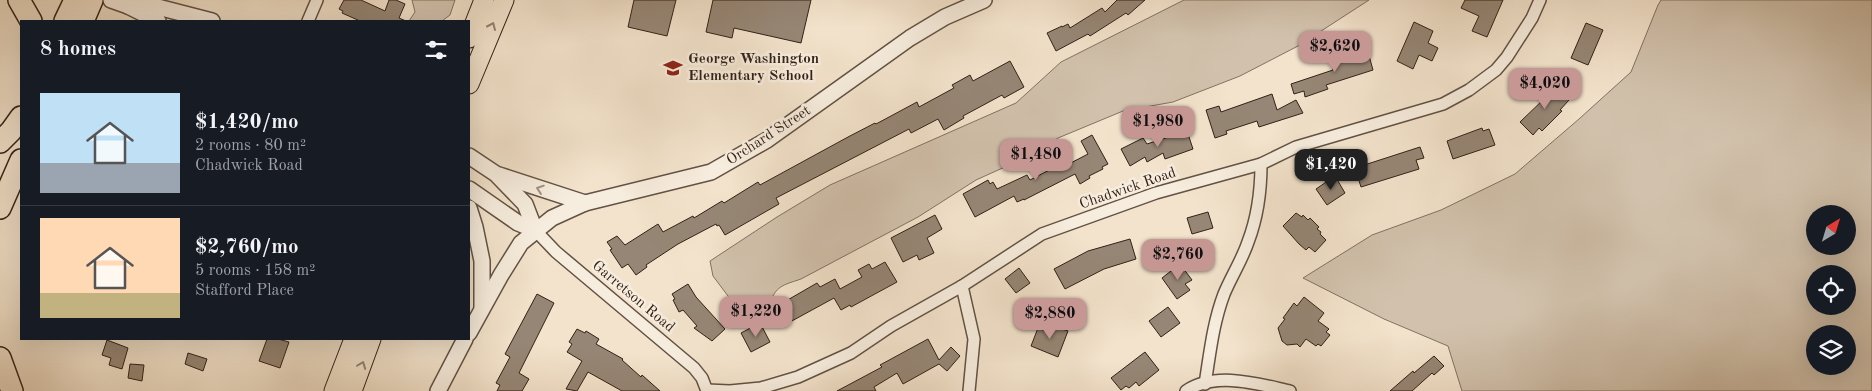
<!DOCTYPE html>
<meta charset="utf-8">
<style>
body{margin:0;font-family:"Old Standard TT",serif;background:#20242c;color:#f1f3f6;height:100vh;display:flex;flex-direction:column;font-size:19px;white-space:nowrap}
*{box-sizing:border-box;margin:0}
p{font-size:16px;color:#9ea1a6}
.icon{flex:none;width:28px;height:28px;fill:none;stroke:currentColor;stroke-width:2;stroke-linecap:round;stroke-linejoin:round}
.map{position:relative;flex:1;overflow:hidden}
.panel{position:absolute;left:20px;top:20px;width:450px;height:320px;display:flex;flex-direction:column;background:#171b24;border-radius:0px;box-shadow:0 5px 20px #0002}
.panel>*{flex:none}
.needle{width:32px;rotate:38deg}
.fabs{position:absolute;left:1806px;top:205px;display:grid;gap:10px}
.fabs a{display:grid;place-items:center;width:50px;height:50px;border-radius:50%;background:#171b24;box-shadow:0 5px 20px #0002;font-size:25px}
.price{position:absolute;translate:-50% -42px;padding:0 11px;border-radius:10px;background:#c59692;color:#111;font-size:16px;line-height:32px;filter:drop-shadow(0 1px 2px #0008)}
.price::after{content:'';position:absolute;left:50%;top:30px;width:15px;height:11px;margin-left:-8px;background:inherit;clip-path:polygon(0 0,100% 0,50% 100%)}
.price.current{background:#222;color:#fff}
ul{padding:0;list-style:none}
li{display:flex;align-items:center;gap:15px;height:125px;padding:0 20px}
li+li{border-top:1px solid #363941}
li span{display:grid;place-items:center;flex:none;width:140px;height:100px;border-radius:0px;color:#555}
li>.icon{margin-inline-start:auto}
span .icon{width:60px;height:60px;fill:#fffc;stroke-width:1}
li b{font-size:21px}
h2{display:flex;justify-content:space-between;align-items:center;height:60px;padding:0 20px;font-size:21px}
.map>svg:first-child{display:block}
</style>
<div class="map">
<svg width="1872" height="391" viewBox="0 0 1872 391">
<rect width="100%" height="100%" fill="#f3e3cc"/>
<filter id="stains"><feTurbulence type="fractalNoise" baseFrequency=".004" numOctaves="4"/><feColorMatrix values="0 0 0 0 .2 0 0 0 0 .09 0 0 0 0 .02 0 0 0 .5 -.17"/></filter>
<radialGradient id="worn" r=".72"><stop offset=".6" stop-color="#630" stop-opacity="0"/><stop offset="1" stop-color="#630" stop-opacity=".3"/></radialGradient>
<g fill="#d2c2ad" stroke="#827262" fill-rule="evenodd">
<path d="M412,0h43l-5,15 -8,6h-33l6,-9z"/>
<path d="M1184,0h185l-71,46 -58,30 -67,26 -50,9 -65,27 -20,14 -62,28 -58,37 -117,62c-14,5 -25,6 -30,22l-34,7 -24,-32 -3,-15 67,-44 53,-32 186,-82 45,-41z"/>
<path d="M1661,0h211v391h-410l-14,-45 -64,-27 -81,-41 69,-43 69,-25 74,-36 64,-55 52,-47 27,-67zM1815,214h33v32h-33zM1815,274h33v32h-33zM1815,334h33v32h-33z"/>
</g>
<g fill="#968675" stroke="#322117">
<path d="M344,0h17l24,11 4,-11h7l9,4 -6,14 7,3h-46l-18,-8 1,-2 -4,-2z"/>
<path d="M634,0h42l-9,36 -39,-9z"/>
<path d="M713,0h98l-10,43 -67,-15 -2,10 -26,-6z"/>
<path d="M1117,0h28l-17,15 -2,-2 -36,23 -2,-2 -32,17 -9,-18 15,-7v1l6,-3 2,4 32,-20 3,4z"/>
<path d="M1465,0h38l-16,37 -15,-6 7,-15 -18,-8z"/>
<path d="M1414,22l19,9 -5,12 10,5 -6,13 -13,-6 -6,14 -16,-8z"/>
<path d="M1586,23l17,7 -15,35 -17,-7z"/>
<path d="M1360,51l1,3 7,-2 5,18 -47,15 2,4 -23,8 -1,-6 -10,3 -3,-10 42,-14 -2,-10z"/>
<path d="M1010,61l14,26 -20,11 -2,-3 -39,21 1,2 -20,12 -6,-11 -27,14 -2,-4 -133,69 3,6 -54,31 -6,-10 -2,1 -1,-2 -38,20 -32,21 1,2 -11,8 -8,-11 -6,4 -12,-18 2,-1 -5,-7 10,-6 8,9 33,-21 5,8 30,-16 1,2 28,-17 2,2 34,-21 2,3 88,-48 27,-14 1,1 41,-22 2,5 35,-19 -2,-3 18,-10 3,6z"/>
<path d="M1553,84l16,16 -9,10 2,1 -20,20 -3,-3 -6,7 -13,-13 25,-24 -3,-3z"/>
<path d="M1272,94l5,16 19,-10 7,13 -44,14 -2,-6 -31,10 1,3 -12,4 -9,-28 13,-4 2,6z"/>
<path d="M1482,128l1,3 6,-2 6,16 -42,14 -6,-18z"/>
<path d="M1187,131l6,18 -28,10 -2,-6 -16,9 -2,-5 -15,9 -9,-17 22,-11 4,6z"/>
<path d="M1092,135l16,29 -6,3 1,2 -14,7 1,2 -10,6 -5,-10 -51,26v-1l-7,3 -3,-6 -39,21 -12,-23 25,-14 2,4 3,-2 4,7 30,-14 3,5 31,-16 2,3 25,-13 -7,-13z"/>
<path d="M1420,147l4,11 -8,2 3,9 -58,18 -6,-19z"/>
<path d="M1335,176l10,17 -18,12 -11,-16z"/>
<path d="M1208,212l5,16 -21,6 -5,-16z"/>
<path d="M1296,213l6,4 1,-2 5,5 2,-2 9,9 -2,2 4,3 -1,2 6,6 -11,12 -6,-5 -3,3 -7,-6 -16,-18z"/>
<path d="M935,215l7,14 -15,9 7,15 -15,7 -2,-5 -14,7 -12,-24z"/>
<path d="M1130,239l6,20 -32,10 -39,20 -11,-20 34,-18z"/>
<path d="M885,262l12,20 -46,25 -1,-2 -9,5 -7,-12 -44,24 -11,-17 38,-22 3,4 15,-8 5,10 22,-12 -4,-7 11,-6 3,5z"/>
<path d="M1180,264l12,16 -7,4 5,6 -13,9 -15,-21z"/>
<path d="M1019,268l11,15 -14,10 -11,-14z"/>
<path d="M688,284l8,13 29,32 -13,12 -18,-13 3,-2 -14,-16 -4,2 -6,-12 2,-1 -3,-5z"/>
<path d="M537,294l17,9 -35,70 10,6 -7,12h-25l3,-6 -4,-2 14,-26 -5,-3z"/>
<path d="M1304,297l20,16 -6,8 11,8 -3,3 4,3 -9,11 -3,-2 -2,2 -10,-7 -6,8 -3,-3 -10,1 -5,-4 -4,-13 7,-9 -2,-1 11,-15 3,3z"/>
<path d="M1168,307l12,16 -19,14 -12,-16z"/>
<path d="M760,323l10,19 -19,10 -10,-19z"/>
<path d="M1051,325l17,6 -10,26 -27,-11 7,-18 10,4z"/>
<path d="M577,329l8,4 1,-2 13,8 -3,5 27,15 -1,1 19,17 1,-2 18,16h-38l-34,-19 -11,19 -11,-2 16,-28 -15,-9 5,-8 -3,-2z"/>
<path d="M267,339h11l11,3 -9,26 -21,-7z"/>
<path d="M928,339l11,21 12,-13 9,9 -13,15 -8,-7 -36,20 -6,-11 -23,14 2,4h-39l45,-24 -2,-2z"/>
<path d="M107,340l21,8 -6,21 -13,-4 2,-7 -9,-3z"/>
<path d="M1145,352l14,18 -20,16 -3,-4 -7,6 -3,-2 -5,4 -10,-12z"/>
<path d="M188,353l19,6 -4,12 -18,-7z"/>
<path d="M1434,356l10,10 -10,9 -2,-2 -20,18h-22l23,-20 1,2z"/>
<path d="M130,364l14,1 -2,16 -14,-3z"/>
</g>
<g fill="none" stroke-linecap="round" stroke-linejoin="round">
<g stroke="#625244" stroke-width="14">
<g id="minor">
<path d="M308,21l9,-21"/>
<path d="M535,230l21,22 138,116 8,10 5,13"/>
<path d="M962,286l12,53 -5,52"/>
<path d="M1205,384c5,-31 8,-61 19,-90 7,-17 18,-34 24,-52 10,-26 13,-51 13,-78"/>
<path d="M707,390l23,1 31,-3 37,-11 53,-24 40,-27 71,-40 80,-52 114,-41 105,-29 35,-17 147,-43 26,-14 27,-20 11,-13 25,-39 8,-18"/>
<path d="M1186,391c30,-20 72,-7 104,0"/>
</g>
</g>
<g stroke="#625244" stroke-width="18">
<g id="tertiary">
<path d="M111,0l17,6 30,15"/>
<path d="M128,6l22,-1 62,16"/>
<path d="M469,156l27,18 29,30 10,26"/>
<path d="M499,175l86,28"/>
<path d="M469,189l49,34 17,7"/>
<path d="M469,208l6,19 7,34v46"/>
<path d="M469,333l32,-58 20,-32 31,-25 33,-15 126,-31 56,-32 143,-102 35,-21 39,-17"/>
<path d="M438,391l27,-52"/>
</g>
</g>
<g stroke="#322117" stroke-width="21">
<g id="primary">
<path d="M469,38l15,-38"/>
<path d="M469,84l35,-84"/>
<path d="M334,391l20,-52"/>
<path d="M352,391l19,-52"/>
</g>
</g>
<g stroke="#322117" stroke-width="24">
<g id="motorway">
<path d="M19,0l12,21"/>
<path d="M65,21l10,-21"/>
<path d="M83,21l9,-21"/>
<path d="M0,142l11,-11 10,-14"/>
<path d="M0,208l21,-48"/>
<path d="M0,358l12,33"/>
</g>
</g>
<use href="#minor" stroke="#f7edde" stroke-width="11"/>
<use href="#tertiary" stroke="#f7edde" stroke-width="15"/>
<use href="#primary" stroke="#f3e3cc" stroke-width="19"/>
<use href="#motorway" stroke="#f3e3cc" stroke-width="21"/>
</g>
<defs><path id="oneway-chevron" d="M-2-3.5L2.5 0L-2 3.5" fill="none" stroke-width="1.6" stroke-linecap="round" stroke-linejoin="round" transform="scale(1.25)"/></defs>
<g stroke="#928272">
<use href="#oneway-chevron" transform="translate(492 26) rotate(-66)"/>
<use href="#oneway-chevron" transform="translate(362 365) rotate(-69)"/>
</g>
<use stroke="#9e9184" href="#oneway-chevron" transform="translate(540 189) rotate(-161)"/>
<defs>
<g id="school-bare" transform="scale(1.5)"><path d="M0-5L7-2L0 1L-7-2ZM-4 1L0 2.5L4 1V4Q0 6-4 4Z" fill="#8f2418" stroke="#f7edde" stroke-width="2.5" paint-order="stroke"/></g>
</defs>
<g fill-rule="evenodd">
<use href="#school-bare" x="673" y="68"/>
</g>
<g text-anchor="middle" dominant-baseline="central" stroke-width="5" stroke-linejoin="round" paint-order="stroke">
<g font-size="15" font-weight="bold" fill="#322117" stroke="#f7edde" text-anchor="start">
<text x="688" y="59">George Washington<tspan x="688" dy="17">Elementary School</tspan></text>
</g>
<g font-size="15" fill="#322117" stroke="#f7edde">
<text transform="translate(769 136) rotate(-33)">Orchard Street</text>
<text transform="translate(1128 189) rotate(-19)">Chadwick Road</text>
<text transform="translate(633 297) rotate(40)">Garretson Road</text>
</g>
</g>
<rect width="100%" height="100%" filter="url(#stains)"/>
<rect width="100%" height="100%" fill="url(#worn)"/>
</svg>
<div class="fabs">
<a><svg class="needle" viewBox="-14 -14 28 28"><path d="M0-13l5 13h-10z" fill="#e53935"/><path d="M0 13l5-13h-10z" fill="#9ea1a6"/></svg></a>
<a><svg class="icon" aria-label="locate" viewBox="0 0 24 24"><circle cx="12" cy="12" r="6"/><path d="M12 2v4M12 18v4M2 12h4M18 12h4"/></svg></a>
<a><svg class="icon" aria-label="layers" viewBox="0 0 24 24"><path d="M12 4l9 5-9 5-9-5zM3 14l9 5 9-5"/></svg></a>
</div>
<b class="price" style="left:1335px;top:73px">$2,620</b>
<b class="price" style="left:1545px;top:110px">$4,020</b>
<b class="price" style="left:1158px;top:148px">$1,980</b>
<b class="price" style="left:1036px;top:181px">$1,480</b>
<b class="price current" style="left:1331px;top:191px">$1,420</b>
<b class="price" style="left:1178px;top:281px">$2,760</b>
<b class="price" style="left:756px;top:338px">$1,220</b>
<b class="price" style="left:1050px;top:340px">$2,880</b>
<section class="panel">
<h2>8 homes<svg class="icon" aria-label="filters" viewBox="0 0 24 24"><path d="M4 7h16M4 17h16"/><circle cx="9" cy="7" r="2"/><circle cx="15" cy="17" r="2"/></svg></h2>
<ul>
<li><span style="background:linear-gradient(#bfe0f5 70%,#9aa5b1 0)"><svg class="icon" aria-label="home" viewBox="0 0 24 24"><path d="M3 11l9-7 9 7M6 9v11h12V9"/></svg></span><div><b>$1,420/mo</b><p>2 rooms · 80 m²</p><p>Chadwick Road</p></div></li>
<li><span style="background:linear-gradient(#ffd9b3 75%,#c2b280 0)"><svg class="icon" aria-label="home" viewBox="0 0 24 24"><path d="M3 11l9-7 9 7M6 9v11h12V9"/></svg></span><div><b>$2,760/mo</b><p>5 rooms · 158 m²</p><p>Stafford Place</p></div></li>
</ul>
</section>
</div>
